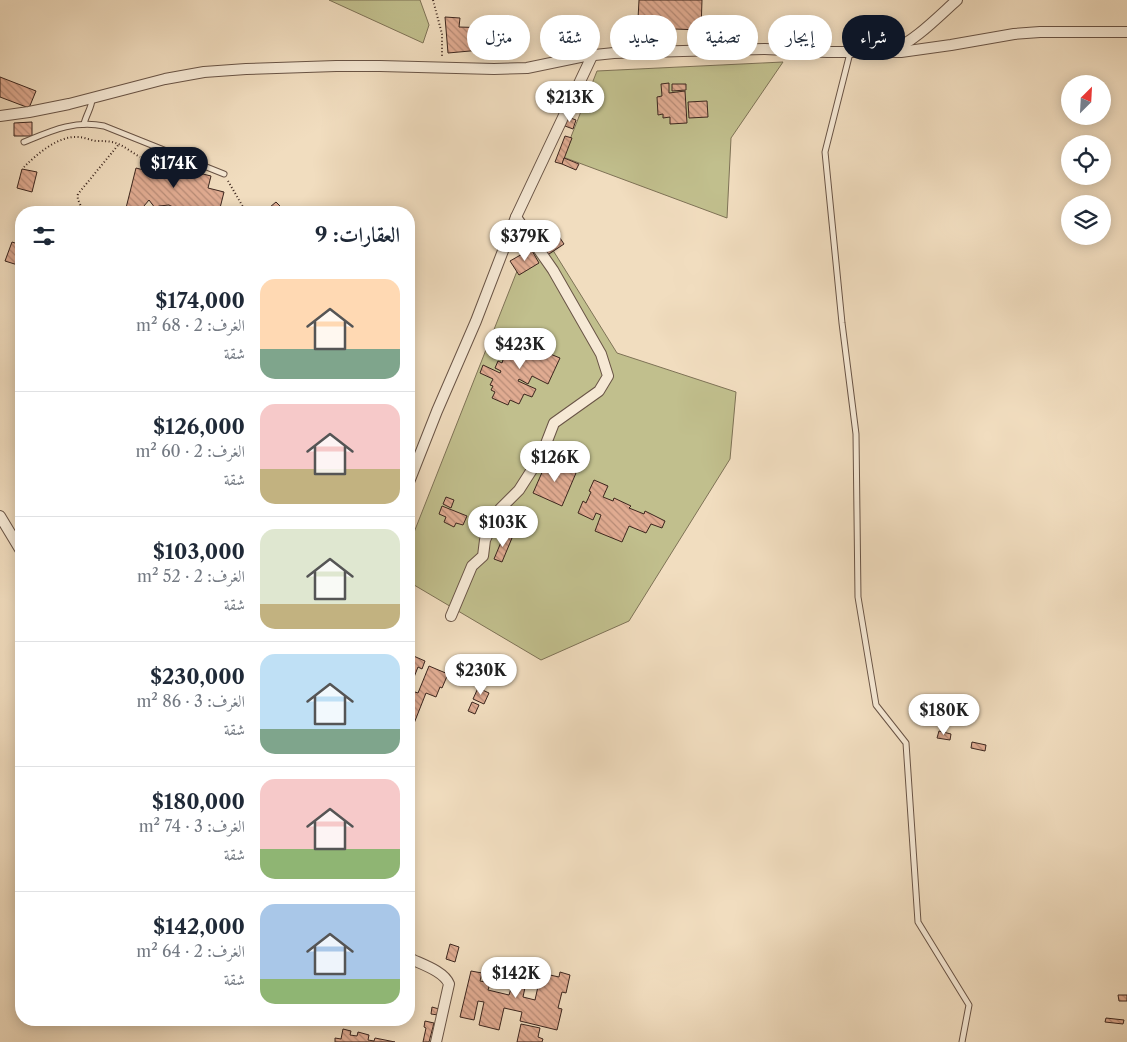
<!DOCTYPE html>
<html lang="ar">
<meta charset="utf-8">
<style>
body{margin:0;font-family:"Libre Caslon Text",Amiri,serif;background:#f6f6f7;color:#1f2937;direction:rtl;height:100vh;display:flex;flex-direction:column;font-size:19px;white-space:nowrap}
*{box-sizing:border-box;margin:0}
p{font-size:16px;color:#747a83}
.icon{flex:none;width:28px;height:28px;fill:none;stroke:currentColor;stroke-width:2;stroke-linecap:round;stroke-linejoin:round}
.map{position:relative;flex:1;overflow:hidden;direction:ltr}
.sheet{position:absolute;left:15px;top:206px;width:400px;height:820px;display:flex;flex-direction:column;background:#fff;border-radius:20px;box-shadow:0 2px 12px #0003;direction:rtl}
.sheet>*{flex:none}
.top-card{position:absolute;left:430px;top:15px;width:475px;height:45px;direction:rtl;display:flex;gap:10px}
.needle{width:32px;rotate:24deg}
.controls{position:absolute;left:1061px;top:75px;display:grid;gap:10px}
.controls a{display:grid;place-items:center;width:50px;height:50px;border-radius:50%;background:#fff;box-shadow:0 2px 12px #0003;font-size:25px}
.price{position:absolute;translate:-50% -42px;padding:0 11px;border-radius:18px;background:#fff;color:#222;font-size:16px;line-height:32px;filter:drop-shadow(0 1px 2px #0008)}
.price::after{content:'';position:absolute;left:50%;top:30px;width:15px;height:11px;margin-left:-8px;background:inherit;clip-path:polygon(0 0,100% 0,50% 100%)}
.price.current{background:#111827;color:#fff}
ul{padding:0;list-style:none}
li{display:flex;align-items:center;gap:15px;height:125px;padding:0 15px}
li+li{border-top:1px solid #e0e1e3}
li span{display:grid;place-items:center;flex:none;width:140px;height:100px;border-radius:15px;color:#555}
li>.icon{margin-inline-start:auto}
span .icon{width:60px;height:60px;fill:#fffc;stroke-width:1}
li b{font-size:21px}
h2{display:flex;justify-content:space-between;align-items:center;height:60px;padding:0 15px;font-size:21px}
.tag{padding:0 18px;border-radius:22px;background:#fff;box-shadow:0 2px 12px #0003;font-size:18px;line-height:45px}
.tag.current{background:#111827;color:#fff}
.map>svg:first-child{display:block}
</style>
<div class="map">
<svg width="1127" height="1042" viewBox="0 0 1127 1042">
<defs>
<pattern id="building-back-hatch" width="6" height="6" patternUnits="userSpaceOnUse" patternTransform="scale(1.25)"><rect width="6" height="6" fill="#e0ab91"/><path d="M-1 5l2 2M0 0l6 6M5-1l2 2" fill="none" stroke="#b78b76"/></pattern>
</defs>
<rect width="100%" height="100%" fill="#f1ddbf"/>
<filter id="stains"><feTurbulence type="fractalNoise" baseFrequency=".004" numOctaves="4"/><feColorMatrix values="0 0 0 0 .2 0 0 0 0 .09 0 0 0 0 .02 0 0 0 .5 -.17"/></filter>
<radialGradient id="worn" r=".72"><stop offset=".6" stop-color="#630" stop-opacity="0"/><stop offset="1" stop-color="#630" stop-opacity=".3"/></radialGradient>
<g fill="#c1bf8d" stroke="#7e7256">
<path d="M329,0h91l9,25 -6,18z"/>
<path d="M783,62l-52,76 -4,80 -164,-61 34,-86z"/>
<path d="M536,223l81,130 119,39 -6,67 -101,162 -88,39 -132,-78v-37z"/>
</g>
<g fill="url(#building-back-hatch)" stroke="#3c261e">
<path d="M639,0h63l-1,30 -53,-2v10h-11z"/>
<path d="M445,17l15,1 -1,9 32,1 1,21 -44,4z"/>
<path d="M0,77l36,14 -7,17 -29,-11z"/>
<path d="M669,83v10l16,-2 2,32 -17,1v-7l-7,1v-4l-5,1 -1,-18 5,-1 -1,-12z"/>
<path d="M672,84h14v6l-14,1z"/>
<path d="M707,101l1,16 -19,1 -1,-16z"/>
<path d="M568,117l8,3 -3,9 -8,-3z"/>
<path d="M32,122v14h-18v-13z"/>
<path d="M565,136l7,2 -10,26 -7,-2z"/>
<path d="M564,158l15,6 -3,6 -14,-6z"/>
<path d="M168,161l32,8 -1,4 12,3 -3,12 16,4 -5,20h-30l-1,-4 -8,4h-2l-5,-5 -4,-2 -10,1 -4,2 -6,-8 -5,6 -2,6h-15l-1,-4 10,-40 16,4 2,-10 13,4z"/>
<path d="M22,169l15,3 -5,20 -15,-4z"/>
<path d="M276,202l10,10h-22z"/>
<path d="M556,232l8,12 -18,12 -8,-12z"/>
<path d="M12,242l9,3v21l-16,-5z"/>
<path d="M531,249l8,14 -20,12 -9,-14z"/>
<path d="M522,334l19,8 -3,7 22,9 -12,26 -16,-8 -4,8 -9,-5 -1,2 18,8 -4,8 -8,-3 -5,10 -9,-4 -2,5 -16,-7 3,-6 -4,-2 2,-4 -3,-1 3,-6 -13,-6 3,-8 17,8 1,-2 -6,-3 3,-7 4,2 1,-3 -6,-2 4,-10 6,2 4,-11 7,3z"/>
<path d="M547,461l29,12 -14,33 -29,-13z"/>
<path d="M594,480l14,6 -5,11 10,4 1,-3 17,8 -2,2 15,6 1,-3 20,10 -3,7 -11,-4 -5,9 -17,-7 -7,16 -27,-11 6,-16 -5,-2 -3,7 -15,-7 5,-12 3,2 5,-11 -2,-1z"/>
<path d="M446,497l8,3 -3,8 -8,-4z"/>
<path d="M442,506l25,10 -4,9 -7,-2 -2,4 -10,-5 2,-5 -7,-3z"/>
<path d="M504,535l8,3 -10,24 -8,-3z"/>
<path d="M409,654l16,7 -3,8 -4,-2 -9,23 9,3 11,-27 19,8 -6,14 -2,-1 -4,10 -10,-4 -15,38 -2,-1z"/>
<path d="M457,671l10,4 -4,9 -10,-4z"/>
<path d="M478,688l11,5 -5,11 -11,-5z"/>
<path d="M472,702l7,3 -4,9 -7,-3z"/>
<path d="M939,731l12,3 -1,6 -13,-2z"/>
<path d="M972,742l14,3 -1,6 -14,-3z"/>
<path d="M450,944l9,3 -4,15 -9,-3z"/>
<path d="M504,962l12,3 -1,4 8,2 -1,6 5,1 -4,19 12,3 6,-27 18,4 1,-5 10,3 -4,18 -4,-1 -4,16 4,1 -5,21 -37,-9 2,-9 -18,-4 -5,22 -20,-5 5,-23 -6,-1 -4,19 -14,-3 11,-46 11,2 -2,8 10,2 -2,7 21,5 3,-10 -7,-1 1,-5 -6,-1z"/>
<path d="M1118,995h9v6h-8z"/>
<path d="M432,1007l7,2 -1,6 -7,-1z"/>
<path d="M1106,1018l18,2 -1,4 -18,-2z"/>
<path d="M327,1020h10l-1,4 -10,-2z"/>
<path d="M425,1021l9,2 -5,19h-6l3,-14 -2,-1z"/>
<path d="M521,1024l19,4 -2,9 5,2 -1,3h-25z"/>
<path d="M343,1029l8,2 -1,4 7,1 1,-4 11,3 -1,5 6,1 1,-3 20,4h-60v-4l6,1z"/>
</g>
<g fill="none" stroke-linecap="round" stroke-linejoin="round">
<g stroke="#695446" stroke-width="7">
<g id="lane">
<path d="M850,53l-25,99 17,171 14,111 2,163 18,108 30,38 12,179 51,83 -7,37"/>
<path d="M84,124c2,-9 8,-17 8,-25"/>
<path d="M24,142c27,-11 50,-22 80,-16l120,48"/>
</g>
</g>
<g stroke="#695446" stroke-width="12">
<g id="street">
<path d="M893,49c19,-5 48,-35 64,-49"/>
<path d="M0,116l29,-4 40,-8 96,-25 39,-7 42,-3 90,-3h44l114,3 33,-1 58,-12 29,-3 69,-2 82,-2 62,3h74l50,-7 63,-11 26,-2h87"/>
<path d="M409,482l28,-71 39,-90 40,-104 76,-161"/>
<path d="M0,516l21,35"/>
<path d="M451,616l21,-50 11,-10 2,-16 15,-31 19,-19 23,-36 12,-31 45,-32 9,-15 -7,-22 -48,-84 -37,-53"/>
<path d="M409,958c12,6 35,13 40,26l-13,58"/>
</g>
</g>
<g stroke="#3c261e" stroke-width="2" stroke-dasharray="1 2.5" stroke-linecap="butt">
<path d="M433,0l9,34v22"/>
<path d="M24,167c13,-13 34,-31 53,-30 7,0 13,3 19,4 6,0 11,0 16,1 10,2 19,10 28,15"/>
<path d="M228,181l18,31"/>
<path d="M81,212c2,-7 -5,-11 -3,-18l41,-50"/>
<path d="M167,212l2,-7"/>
</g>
<use href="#lane" stroke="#f6e9d5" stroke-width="5"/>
<use href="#street" stroke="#f6e9d5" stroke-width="10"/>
</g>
<rect width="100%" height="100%" filter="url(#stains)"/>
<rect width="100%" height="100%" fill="url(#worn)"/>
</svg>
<div class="controls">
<a><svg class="needle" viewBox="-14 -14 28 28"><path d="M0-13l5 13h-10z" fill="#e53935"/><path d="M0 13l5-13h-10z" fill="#747a83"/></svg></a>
<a><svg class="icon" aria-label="locate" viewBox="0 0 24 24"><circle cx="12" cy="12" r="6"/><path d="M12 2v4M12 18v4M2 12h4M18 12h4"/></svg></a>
<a><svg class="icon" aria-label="layers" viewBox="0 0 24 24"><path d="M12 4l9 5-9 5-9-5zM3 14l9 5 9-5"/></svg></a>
</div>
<b class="price" style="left:570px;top:123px">$213K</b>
<b class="price current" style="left:174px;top:189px">$174K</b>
<b class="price" style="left:525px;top:262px">$379K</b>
<b class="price" style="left:520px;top:370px">$423K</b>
<b class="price" style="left:555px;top:483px">$126K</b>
<b class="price" style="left:503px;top:548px">$103K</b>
<b class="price" style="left:481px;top:696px">$230K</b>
<b class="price" style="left:944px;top:736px">$180K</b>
<b class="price" style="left:516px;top:999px">$142K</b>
<div class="top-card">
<a class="tag current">شراء</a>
<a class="tag">إيجار</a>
<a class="tag">تصفية</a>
<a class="tag">جديد</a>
<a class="tag">شقة</a>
<a class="tag">منزل</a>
</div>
<section class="sheet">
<h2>العقارات: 9<svg class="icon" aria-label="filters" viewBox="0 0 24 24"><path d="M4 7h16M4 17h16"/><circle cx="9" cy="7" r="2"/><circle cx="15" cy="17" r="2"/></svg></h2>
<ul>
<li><span style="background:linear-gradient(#ffd9b3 70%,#7fa58c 0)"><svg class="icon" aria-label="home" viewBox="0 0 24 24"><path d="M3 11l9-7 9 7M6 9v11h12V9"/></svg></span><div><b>$174,000</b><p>الغرف: 2 · 68 m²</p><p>شقة</p></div></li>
<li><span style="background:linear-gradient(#f6c9c9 65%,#c2b280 0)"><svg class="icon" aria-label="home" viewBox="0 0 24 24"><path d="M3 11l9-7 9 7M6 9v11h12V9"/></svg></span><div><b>$126,000</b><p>الغرف: 2 · 60 m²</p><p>شقة</p></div></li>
<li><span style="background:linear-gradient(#dfe7d0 75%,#c2b280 0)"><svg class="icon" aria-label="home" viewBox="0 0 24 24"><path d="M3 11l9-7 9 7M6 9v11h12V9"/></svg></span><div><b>$103,000</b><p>الغرف: 2 · 52 m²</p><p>شقة</p></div></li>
<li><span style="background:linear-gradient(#bfe0f5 75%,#7fa58c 0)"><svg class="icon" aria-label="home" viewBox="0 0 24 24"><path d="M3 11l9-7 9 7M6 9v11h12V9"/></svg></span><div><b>$230,000</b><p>الغرف: 3 · 86 m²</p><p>شقة</p></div></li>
<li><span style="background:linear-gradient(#f6c9c9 70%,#8fb573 0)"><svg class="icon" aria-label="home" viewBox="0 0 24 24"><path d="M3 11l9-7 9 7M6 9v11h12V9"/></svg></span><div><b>$180,000</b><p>الغرف: 3 · 74 m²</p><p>شقة</p></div></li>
<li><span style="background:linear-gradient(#a9c7e8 75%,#8fb573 0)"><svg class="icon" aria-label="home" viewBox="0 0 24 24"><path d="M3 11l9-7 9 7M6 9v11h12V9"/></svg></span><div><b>$142,000</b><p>الغرف: 2 · 64 m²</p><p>شقة</p></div></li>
</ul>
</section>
</div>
